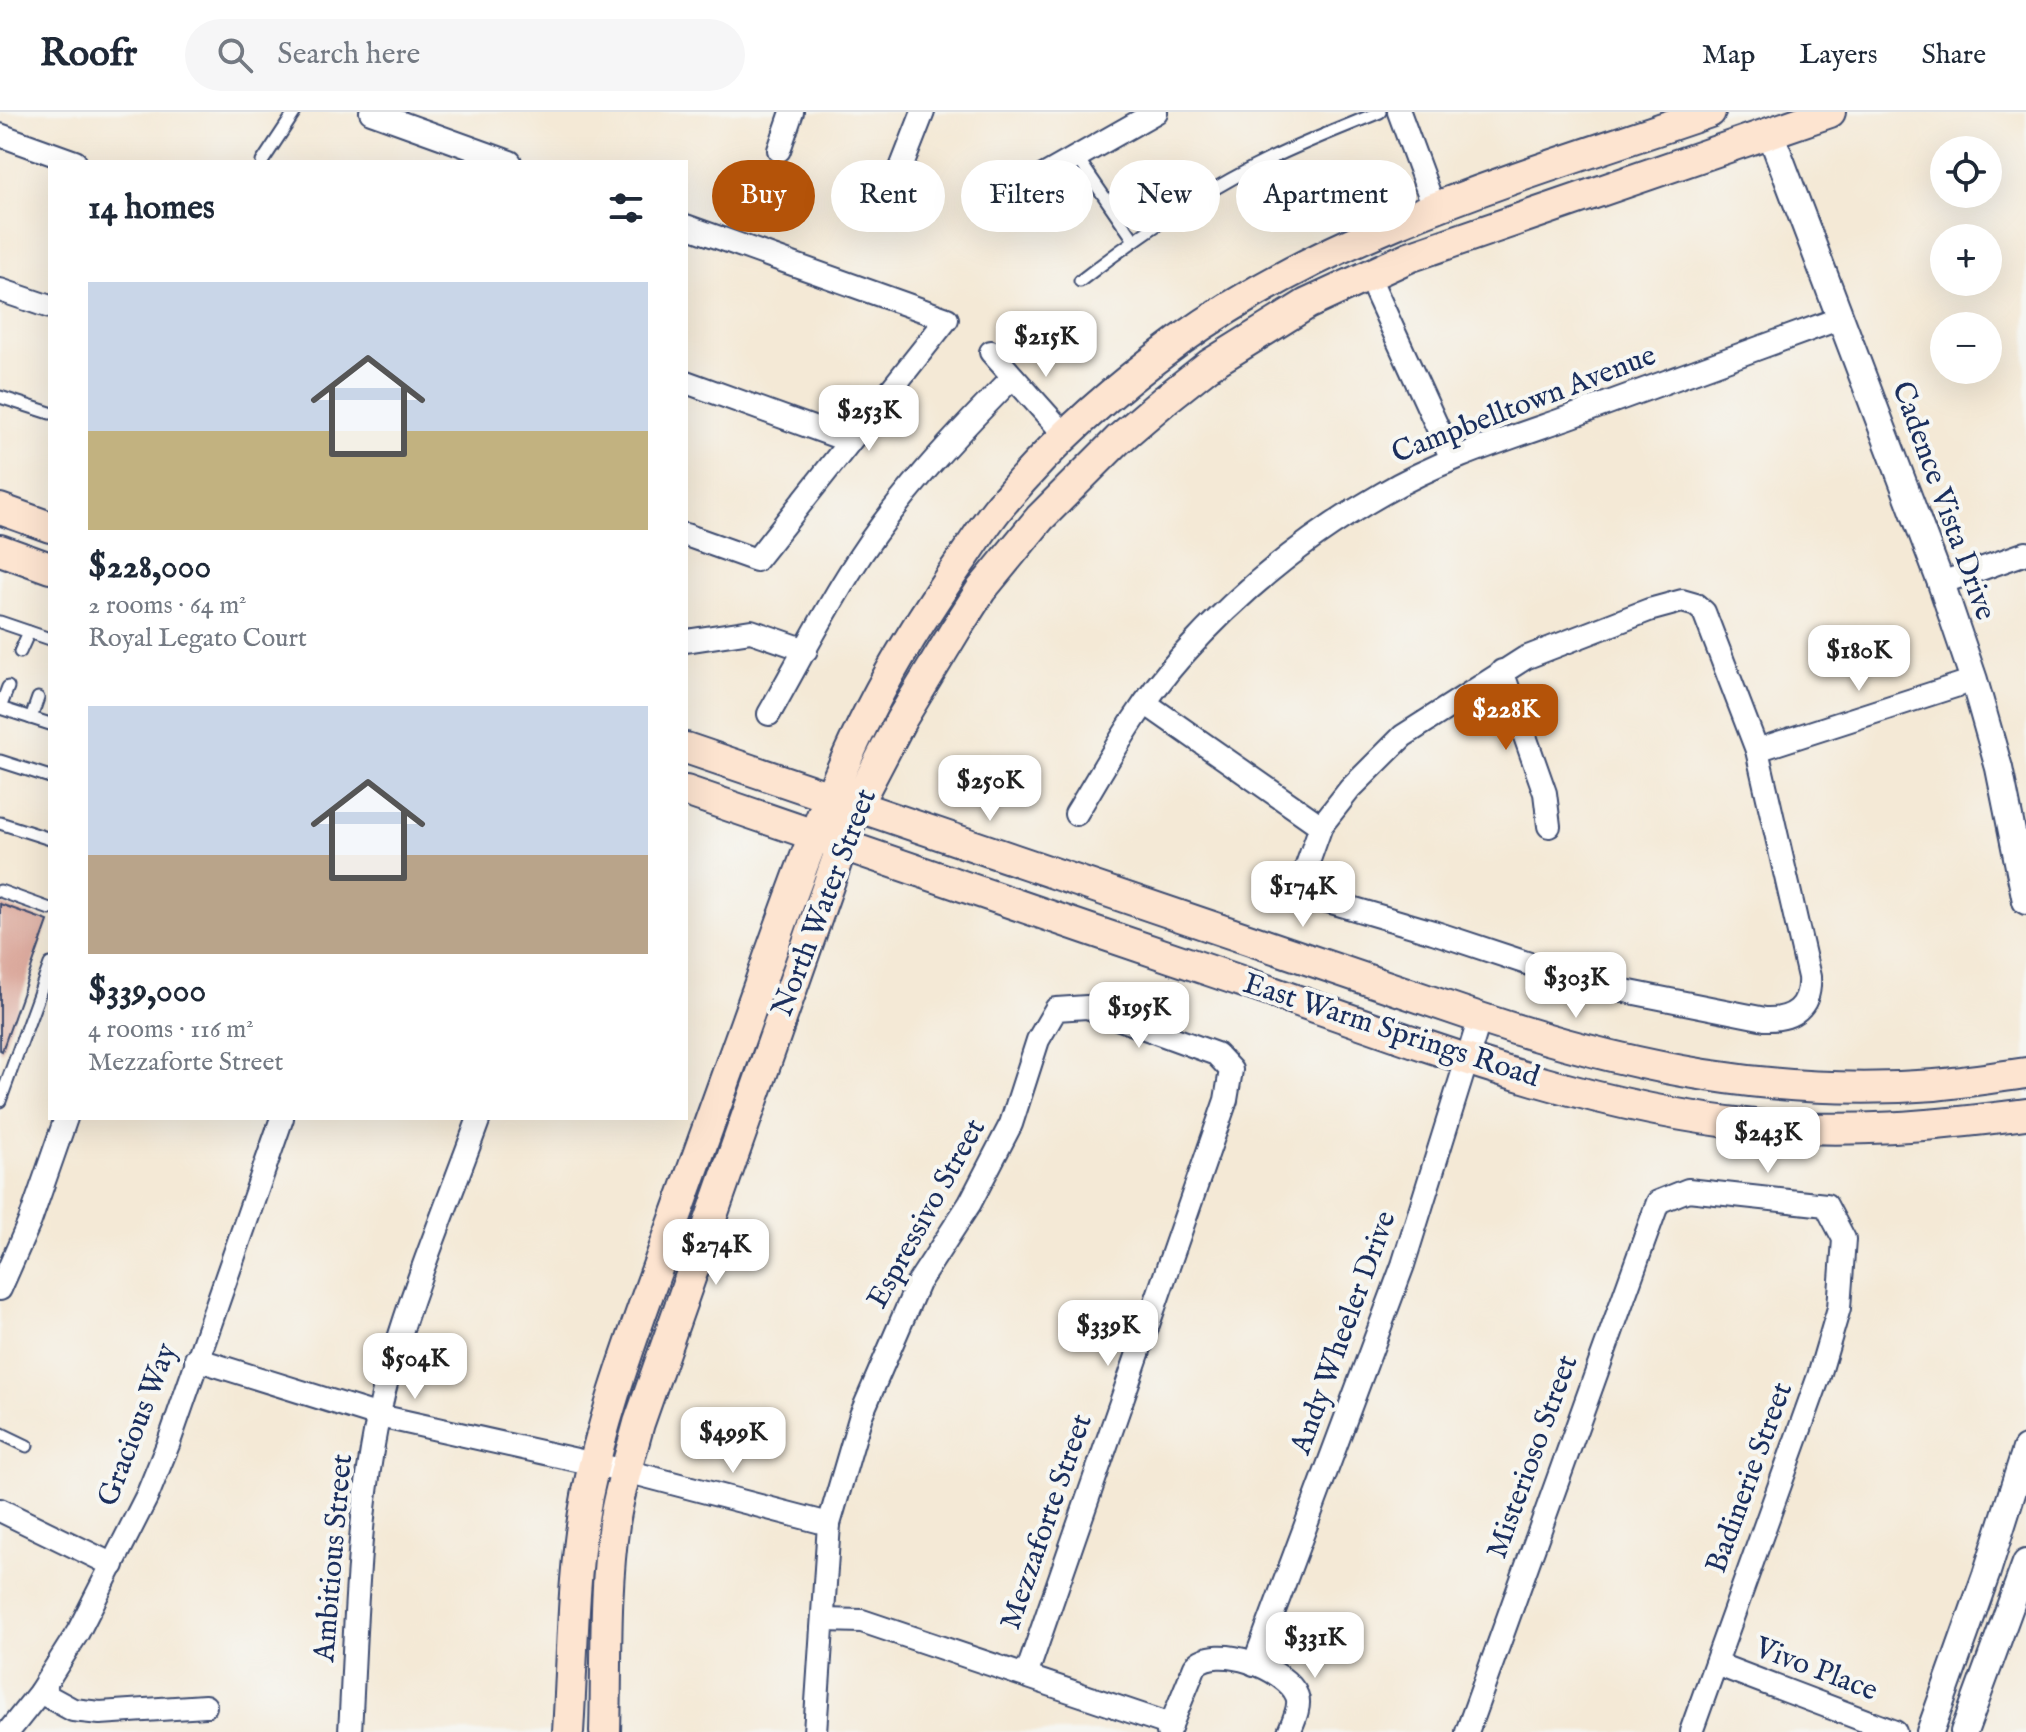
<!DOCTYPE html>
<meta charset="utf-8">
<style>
body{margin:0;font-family:"IM FELL English",serif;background:#f6f6f7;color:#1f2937;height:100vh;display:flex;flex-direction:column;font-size:30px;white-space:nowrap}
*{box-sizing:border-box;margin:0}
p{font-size:26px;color:#747a83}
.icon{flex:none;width:44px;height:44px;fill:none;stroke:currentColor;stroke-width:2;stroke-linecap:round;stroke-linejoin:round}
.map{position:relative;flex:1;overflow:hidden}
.drawer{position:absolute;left:48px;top:48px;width:640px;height:960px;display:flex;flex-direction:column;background:#fff;border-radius:0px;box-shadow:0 8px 32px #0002}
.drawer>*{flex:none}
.top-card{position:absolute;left:712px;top:48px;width:760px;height:72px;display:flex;gap:16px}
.fabs{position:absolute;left:1930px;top:24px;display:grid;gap:16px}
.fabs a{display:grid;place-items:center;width:72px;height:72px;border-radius:50%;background:#fff;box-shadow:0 8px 32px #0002;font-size:40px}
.price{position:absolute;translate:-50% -68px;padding:0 18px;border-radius:16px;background:#fff;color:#222;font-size:26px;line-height:52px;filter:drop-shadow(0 2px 4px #0008)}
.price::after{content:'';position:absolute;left:50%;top:48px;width:24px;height:18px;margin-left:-12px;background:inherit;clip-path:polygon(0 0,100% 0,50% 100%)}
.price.active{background:#b45309;color:#fff}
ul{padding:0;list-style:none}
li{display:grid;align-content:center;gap:16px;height:424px;padding:0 40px}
li span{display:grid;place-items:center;height:248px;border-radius:0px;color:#555}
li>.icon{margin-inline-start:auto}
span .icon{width:144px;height:144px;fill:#fffc;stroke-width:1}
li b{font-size:34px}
h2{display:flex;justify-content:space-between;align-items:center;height:96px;padding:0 40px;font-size:34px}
.chip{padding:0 28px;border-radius:36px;background:#fff;box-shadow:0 8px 32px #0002;font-size:28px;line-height:72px}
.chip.active{background:#b45309;color:#fff}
header{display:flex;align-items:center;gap:48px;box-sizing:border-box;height:112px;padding:0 40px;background:#fff;border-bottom:2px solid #e0e1e3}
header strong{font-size:38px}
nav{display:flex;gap:44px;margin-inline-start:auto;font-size:28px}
.search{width:560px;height:72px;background:#f6f6f7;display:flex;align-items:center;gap:20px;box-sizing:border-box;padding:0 28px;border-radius:44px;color:#747a83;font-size:30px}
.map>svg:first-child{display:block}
</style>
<header>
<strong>Roofr</strong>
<div class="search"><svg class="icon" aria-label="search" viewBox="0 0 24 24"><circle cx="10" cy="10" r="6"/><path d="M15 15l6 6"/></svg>Search here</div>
<nav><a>Map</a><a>Layers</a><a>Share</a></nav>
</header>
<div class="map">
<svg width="2026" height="1620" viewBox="0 0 2026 1620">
<rect width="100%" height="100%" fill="#f6f6f2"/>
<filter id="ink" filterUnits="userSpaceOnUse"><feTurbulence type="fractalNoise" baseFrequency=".0125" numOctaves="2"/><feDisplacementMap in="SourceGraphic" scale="16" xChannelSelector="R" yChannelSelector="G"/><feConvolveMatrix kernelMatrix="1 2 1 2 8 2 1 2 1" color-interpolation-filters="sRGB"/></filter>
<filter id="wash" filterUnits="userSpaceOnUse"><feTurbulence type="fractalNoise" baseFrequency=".006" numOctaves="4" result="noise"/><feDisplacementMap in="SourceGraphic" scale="32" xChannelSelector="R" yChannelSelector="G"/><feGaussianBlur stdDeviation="1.8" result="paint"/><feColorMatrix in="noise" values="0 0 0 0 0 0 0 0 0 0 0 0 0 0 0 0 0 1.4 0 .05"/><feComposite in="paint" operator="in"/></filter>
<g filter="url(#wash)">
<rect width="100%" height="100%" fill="#f4e9d6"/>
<g id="blocks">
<path fill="#d8a093" d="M0,792l48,17 -46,130 -2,-1z"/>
</g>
</g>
<g filter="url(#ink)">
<use href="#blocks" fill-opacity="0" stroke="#3c4b70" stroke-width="2"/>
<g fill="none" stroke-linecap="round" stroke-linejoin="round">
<g stroke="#3c4b70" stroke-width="15">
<g id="service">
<path d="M1077,45l57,83"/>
<path d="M262,50l33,-50"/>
<path d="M1080,169c59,-46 123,-90 192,-123 35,-17 72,-31 108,-46"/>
<path d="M0,285l50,16"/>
<path d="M0,510l50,17"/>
<path d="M20,540l9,-20"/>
<path d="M0,596l50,16"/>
<path d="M0,596l8,-21"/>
<path d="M31,606l7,-20"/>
<path d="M0,649l50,16"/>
<path d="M0,711l50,16"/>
<path d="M0,779l50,18"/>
<path d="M0,989l50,-137"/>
<path d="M0,1321l27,13"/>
</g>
</g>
<g stroke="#3c4b70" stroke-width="26">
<g id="minor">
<path d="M371,0l139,50"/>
<path d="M1399,0l35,95"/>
<path d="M0,23l75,27"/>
<path d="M779,38l13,-38"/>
<path d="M894,74l29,-74"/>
<path d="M988,79l48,-11 120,-68"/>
<path d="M686,114l261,93 -191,241 -70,-25"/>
<path d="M1368,163l84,184"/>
<path d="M0,178l50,17"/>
<path d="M991,240l75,84"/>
<path d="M686,270l163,59"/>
<path d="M1941,471l85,-30"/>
<path d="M1682,489l14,4 8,7 53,138 52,227c2,30 -16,43 -44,42l-175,-35 -157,-52 -112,-33 -13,-8 -2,-23 15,-42 29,-37 53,-53 122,-78 124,-48z"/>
<path d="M686,529l65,-10 55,19"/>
<path d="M1502,559l43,122 4,33"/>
<path d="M1145,591l176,123"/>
<path d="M769,602c26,-46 51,-94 79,-139 45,-74 105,-137 165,-198"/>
<path d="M1757,638l217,-70"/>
<path d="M1076,702c32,-53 63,-110 104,-156 58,-65 126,-121 202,-164 58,-34 122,-54 185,-76 91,-33 182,-67 274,-100"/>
<path d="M0,1177l30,-68 36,-103"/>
<path d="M196,1247l183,57 247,55 203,53"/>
<path d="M0,1398l113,55"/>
<path d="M824,1508l38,1 309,104"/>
<path d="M1254,1552l149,-399 77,-247"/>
<path d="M1716,1552l179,68"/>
<path d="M40,1580l33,18 27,3 105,-7"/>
<path d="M8,1620l32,-40 38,-60 69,-136 22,-54 113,-324"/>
<path d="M350,1620c7,-124 7,-254 43,-374 24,-81 57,-160 86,-240"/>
<path d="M815,1620l14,-208 32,-109 57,-132 52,-80 41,-79 27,-84 18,-31 31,-2 129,47 15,16 -5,30 -200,576"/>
<path d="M1168,1620l27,-66c21,-24 92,3 102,30 4,10 -4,26 -8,36"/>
<path d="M1467,1620l191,-530 30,-12 138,15 18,34 -5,69 -20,68 -128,356"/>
</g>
</g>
<g stroke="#3c4b70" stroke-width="30">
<g id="tertiary">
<path d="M1770,20l171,451 33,97 25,88 27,133"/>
<path d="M1930,1620l56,-157 40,-126"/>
<path d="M1964,1620l62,-169"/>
</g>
</g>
<g stroke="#3c4b70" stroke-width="34">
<g id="secondary">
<path d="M0,397l50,18"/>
<path d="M0,438l50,18"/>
<path d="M686,636l794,270c151,50 295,79 455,67 31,-3 61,-8 91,-12"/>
<path d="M686,679c179,63 358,123 537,184 171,58 350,132 531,150 91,9 181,1 272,-11"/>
<path d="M568,1620c5,-78 4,-159 19,-236 14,-70 38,-138 62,-205 28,-78 56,-156 84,-233 43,-117 81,-239 138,-350 26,-51 57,-100 90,-147 14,-20 27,-42 44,-61 50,-60 111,-113 174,-159 159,-114 348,-166 531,-229"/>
<path d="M605,1620c2,-69 -1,-140 9,-208 5,-34 16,-67 25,-101l217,-617 45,-86 55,-91 25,-39 59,-72 78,-78 48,-41 43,-34 98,-61 102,-47 421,-145"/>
</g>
</g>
<use href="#service" stroke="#fff" stroke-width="11"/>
<use href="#minor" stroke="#fff" stroke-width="22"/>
<use href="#tertiary" stroke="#fff" stroke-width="26"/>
<use href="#secondary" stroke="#fde4d0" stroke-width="30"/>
</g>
</g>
<g text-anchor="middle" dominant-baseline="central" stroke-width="8" stroke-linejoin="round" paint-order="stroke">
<g font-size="30" fill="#1b2f5e" stroke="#f6f6f2">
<text transform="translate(1524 293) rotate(-21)">Campbelltown Avenue</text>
<text transform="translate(1943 389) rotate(70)">Cadence Vista Drive</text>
<text transform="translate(825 791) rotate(-69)">North Water Street</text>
<text transform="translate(1391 919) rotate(18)">East Warm Springs Road</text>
<text transform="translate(927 1102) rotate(-61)">Espressivo Street</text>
<text transform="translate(1344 1221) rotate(-70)">Andy Wheeler Drive</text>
<text transform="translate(138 1313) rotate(-69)">Gracious Way</text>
<text transform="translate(1533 1345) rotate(-70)">Misterioso Street</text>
<text transform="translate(1750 1366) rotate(-70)">Badinerie Street</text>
<text transform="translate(1047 1410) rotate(-71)">Mezzaforte Street</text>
<text transform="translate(334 1446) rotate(-85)">Ambitious Street</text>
<text transform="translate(1816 1558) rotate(21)">Vivo Place</text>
</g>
</g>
</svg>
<div class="fabs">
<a><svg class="icon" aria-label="locate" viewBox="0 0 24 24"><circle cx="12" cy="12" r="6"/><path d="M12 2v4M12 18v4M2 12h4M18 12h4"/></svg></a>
<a>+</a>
<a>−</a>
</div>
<b class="price" style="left:1046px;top:267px">$215K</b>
<b class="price" style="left:869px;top:341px">$253K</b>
<b class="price" style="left:1859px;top:581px">$180K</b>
<b class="price active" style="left:1506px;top:640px">$228K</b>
<b class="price" style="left:990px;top:711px">$250K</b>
<b class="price" style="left:1303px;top:817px">$174K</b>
<b class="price" style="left:1576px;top:908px">$303K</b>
<b class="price" style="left:1139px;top:938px">$195K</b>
<b class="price" style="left:1768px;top:1063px">$243K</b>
<b class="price" style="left:716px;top:1175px">$274K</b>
<b class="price" style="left:1108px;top:1256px">$339K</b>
<b class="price" style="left:415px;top:1289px">$504K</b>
<b class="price" style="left:733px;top:1363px">$499K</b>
<b class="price" style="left:1315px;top:1568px">$331K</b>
<div class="top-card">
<a class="chip active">Buy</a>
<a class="chip">Rent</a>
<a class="chip">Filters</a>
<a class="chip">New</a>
<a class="chip">Apartment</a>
</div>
<section class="drawer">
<h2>14 homes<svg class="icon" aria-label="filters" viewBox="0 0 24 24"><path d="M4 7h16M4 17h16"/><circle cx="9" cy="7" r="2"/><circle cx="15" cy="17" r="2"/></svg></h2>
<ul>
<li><span style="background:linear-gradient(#c9d6e8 60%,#c2b280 0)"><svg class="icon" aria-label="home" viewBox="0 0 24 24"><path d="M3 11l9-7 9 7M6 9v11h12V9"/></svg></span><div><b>$228,000</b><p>2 rooms · 64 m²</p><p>Royal Legato Court</p></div></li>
<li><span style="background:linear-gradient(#c9d6e8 60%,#b9a48a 0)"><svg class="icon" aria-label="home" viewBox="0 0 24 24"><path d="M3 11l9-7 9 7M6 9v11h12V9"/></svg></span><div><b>$339,000</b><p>4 rooms · 116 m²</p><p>Mezzaforte Street</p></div></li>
</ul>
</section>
</div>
